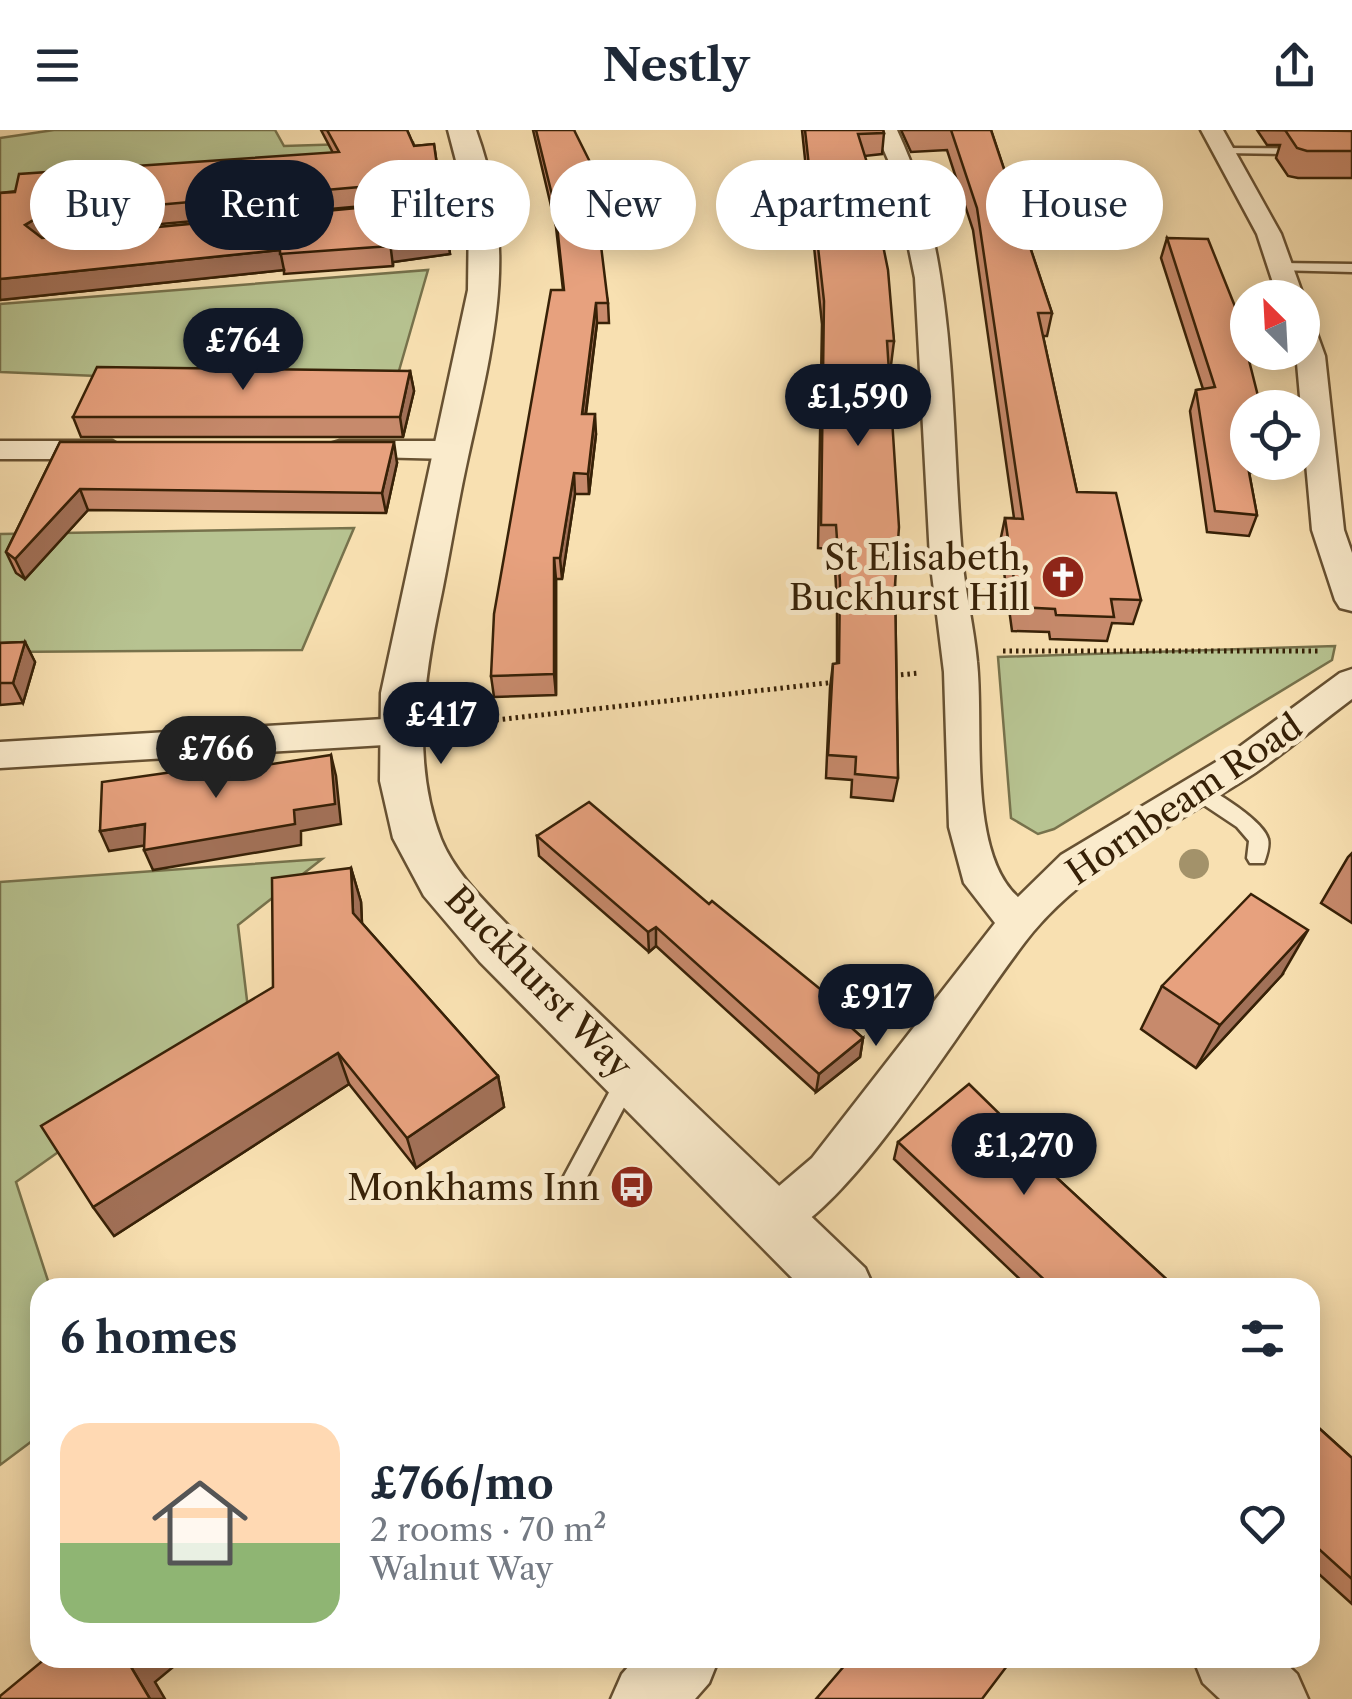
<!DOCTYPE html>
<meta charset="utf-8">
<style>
body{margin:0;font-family:"Libre Caslon Text",serif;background:#f6f6f7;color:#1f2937;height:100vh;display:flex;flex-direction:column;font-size:38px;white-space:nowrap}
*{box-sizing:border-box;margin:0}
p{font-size:32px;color:#747a83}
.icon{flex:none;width:55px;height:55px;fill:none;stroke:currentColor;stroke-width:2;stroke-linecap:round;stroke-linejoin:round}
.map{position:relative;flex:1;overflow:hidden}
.drawer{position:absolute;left:30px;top:1148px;width:1290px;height:390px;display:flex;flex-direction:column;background:#fff;border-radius:30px;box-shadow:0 5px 25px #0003}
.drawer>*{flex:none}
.top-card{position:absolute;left:30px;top:30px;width:1292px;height:90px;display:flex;gap:20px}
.needle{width:65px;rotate:336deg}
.buttons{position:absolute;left:1230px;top:150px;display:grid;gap:20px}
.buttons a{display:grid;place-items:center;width:90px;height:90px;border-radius:50%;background:#fff;box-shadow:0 5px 25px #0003;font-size:50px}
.price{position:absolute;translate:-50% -85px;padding:0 22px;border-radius:35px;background:#111827;color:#fff;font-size:32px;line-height:65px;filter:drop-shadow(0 2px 5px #0008)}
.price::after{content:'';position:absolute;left:50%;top:60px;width:30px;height:22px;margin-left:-15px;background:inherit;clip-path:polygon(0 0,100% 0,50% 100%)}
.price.on{background:#222;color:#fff}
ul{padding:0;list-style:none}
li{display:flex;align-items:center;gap:30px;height:250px;padding:0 30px}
li span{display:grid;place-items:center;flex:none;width:280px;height:200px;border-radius:30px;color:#555}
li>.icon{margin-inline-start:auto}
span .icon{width:120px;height:120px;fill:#fffc;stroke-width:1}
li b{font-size:42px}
h2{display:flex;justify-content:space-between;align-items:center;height:120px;padding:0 30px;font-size:42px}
.chip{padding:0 35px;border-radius:45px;background:#fff;box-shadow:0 5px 25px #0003;font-size:35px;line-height:90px}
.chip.on{background:#111827;color:#fff}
header{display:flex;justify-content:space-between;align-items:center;height:130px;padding:0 30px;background:#fff;font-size:45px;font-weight:700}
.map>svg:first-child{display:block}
</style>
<header><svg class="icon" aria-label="menu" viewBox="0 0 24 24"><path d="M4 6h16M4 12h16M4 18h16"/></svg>Nestly<svg class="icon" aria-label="share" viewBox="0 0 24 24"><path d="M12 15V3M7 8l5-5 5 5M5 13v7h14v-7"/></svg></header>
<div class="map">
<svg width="1352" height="1569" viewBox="0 0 1352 1569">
<rect width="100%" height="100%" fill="#f8e0b1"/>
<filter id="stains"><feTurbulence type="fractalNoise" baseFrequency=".002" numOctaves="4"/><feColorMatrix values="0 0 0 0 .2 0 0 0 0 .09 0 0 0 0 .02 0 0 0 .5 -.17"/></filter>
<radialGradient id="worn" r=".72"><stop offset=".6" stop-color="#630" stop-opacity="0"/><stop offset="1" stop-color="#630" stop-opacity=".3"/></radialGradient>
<g fill="#b7c391" stroke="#77724c" stroke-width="2.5">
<path d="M54,0h221l9,16 129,-4 7,18 -420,35v-57z"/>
<path d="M428,140l-34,118 -394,-16v-68z"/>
<path d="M354,398l-52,122 -302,2v-118z"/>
<path d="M1335,516l-3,14 -278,169 -16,5 -27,-16 -13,-161z"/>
<path d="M322,729l-84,66 11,92 -233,165 34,105 -10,1v147l-40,30v-583z"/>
</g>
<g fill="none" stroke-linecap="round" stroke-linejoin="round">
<g stroke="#675132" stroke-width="5">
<g id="service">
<path d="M1226,18l126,1v6l-130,-2 -2,-2z"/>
<path d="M1280,133l72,1v8l-77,-2v-6z"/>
<path d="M1196,653c17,6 68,38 72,56 2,7 -2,18 -4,24h-14l-3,-5 2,-17 -12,-14 -48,-32 -2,-5 2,-5z"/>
<path d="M628,940l8,2 3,7 -61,115 -8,3 -8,-3 -4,-7 4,-7 58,-108z"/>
</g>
</g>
<g stroke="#675132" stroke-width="5">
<g id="minor">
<path d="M875,0h22c22,47 35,94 43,145 15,93 14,188 22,282 3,35 12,70 15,105 7,64 -10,190 41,235l43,-42 170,-102 109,-80 12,-4v30c-32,24 -64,51 -97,74 -76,50 -162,88 -222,159 -60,73 -178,277 -257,308l-17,-7 -6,-15 6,-15 53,-45 183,-235 -31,-40 -15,-56 -5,-155 -14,-114 -15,-280 -22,-107z"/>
<path d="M1201,0h22l58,104 23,64 -2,2 -24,-2 -21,-64z"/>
<path d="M483,69l9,2 3,5 -3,5 -99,10 -12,-7 12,-7z"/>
<path d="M1302,193l14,8 9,25 19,174 8,23v58l-12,-3 -5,-8 -23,-70 -16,-178h6z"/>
<path d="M0,311h112l15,9 -15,9h-112z"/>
<path d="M340,311h111l15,9 -15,9 -121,-3 -5,-6 5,-6z"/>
<path d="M401,588l13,4 5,9 -5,9 -13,4 -401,24v-26z"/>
</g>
</g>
<g stroke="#675132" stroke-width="5">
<g id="tertiary">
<path d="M448,0h28c43,118 18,210 -8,327 -10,45 -17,90 -26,135 -17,80 -32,167 -1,247 15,37 48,66 75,95l349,334 9,20h-72l-322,-326 -56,-66 -31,-58 -13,-57 1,-88 87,-403 1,-80z"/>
<path d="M636,1528h83l-10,25 -14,16h-84l11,-25z"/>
<path d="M1193,1528h87l17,16 11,25h-88l-17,-16z"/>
</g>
</g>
<g stroke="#372107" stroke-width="5" stroke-dasharray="2.5 4" stroke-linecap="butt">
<path d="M1003,521h318"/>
<path d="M888,546l32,-3"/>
<path d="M451,595l385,-43"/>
</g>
<use href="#service" fill="#faebcc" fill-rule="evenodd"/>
<use href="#minor" fill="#faebcc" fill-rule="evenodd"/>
<use href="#tertiary" fill="#faebcc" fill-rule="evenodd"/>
</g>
<circle fill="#a3926a" cx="1194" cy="734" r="15"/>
<g fill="#c78a6c" stroke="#372107" stroke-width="2.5">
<path d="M321,0h86l7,16 20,-2 8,55 -393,35 -6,4 399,-38 8,54 -57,8v4l-109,8v-4l-284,30v-107l333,-40z"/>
<path d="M533,0h41l34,173 1,20h-12l-11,91 10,20 -7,60h-14l-13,85h-6v116l-62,2 -3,-21 72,-386 -7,-63z"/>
<path d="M802,0h81l1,3 -2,21 -18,2 15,45 -2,15 17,125 -3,24h-3l7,220 3,193 -5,23 -42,-4 1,-17 -26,-2 4,-90 3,-24h4v-58l-3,-57 -16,-1 4,-224z"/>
<path d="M901,0h90l61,183 -5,23h-4l34,156 64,108 -8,24 -21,-1 -5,18 -57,-2 -1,-7 -37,-1 -12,-89 5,-24h9l-41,-288 -26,-80 -36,2z"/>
<path d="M1257,0l95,1v47h-54l-10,-2 -12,-18 4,-13h-13z"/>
<path d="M1167,108l81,170v54h21l-4,11 -16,-1 8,43 -8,21 -42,-4 -17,-121 6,-21 7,-1 -42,-131z"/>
<path d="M410,241l4,20 -11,46h-322l-8,-20z"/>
<path d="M60,312l337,21 -11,50 -298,-3 -63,69 -9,-6 -10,-21z"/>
<path d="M25,512l10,20 -12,41 -23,2v-62z"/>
<path d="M537,706l313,191 13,11 -3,19 -44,35 -160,-146 -7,6 -110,-96z"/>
<path d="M1352,723v70l-31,-20 27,-46z"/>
<path d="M351,738l10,34 1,21 136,153 6,31 -88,61 -67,-84 -235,152z"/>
<path d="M1282,845l-86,93 -55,-39 21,-43z"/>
<path d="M898,1012l161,38 117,108h-147l-135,-129z"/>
<path d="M1310,1290l42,38v146l-42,-38z"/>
</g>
<g fill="#a27158" stroke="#372107" stroke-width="2.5">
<path d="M42,85l7,19 -17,11 -7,-20z"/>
<path d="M447,104l3,20 -57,8v4l-3,-24z"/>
<path d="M280,120l4,20 -284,30v-21z"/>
<path d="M596,173l1,20 -14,111 -1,-20z"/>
<path d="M410,241l4,20 -11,46 -3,-20z"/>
<path d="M595,284l1,20 -7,60 -1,-20z"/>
<path d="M394,312l3,21 -11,50 -4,-20z"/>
<path d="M574,343l1,21 -13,85 -2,-21z"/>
<path d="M80,359l8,21 -63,69 -10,-20z"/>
<path d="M554,428l2,21v116l-2,-21z"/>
<path d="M25,512l10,20 -12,41 -10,-20z"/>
<path d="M331,625l5,21 5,48 -40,7v14l-148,25 -9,-20 150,-40z"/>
<path d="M145,694l9,20 -45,7 -9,-20z"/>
<path d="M351,738l10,34 2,45 -10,-34z"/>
<path d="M656,797v19l-7,6 -1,-20z"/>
<path d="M1308,800l-26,45 -86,93 24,-43z"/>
<path d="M863,908l-3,19 -44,35 3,-18z"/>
<path d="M338,923l11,31 -235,152 -21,-29z"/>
<path d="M498,946l6,31 -88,61 -9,-30z"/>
<path d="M142,1528h42l-29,24 10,17h-15l-19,-32z"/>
</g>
<g fill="#e7a17e" stroke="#372107" stroke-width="2.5">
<path d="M327,0h80l7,16 20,-2 5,36 -397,35 -17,10 17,13 400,-38 5,34 -57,8v4l-110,8v-4l-280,29v-86l15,-1 4,-18 320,-22z"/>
<path d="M536,0h38l17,34 17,139h-12l-14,111h13l-7,60 -14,-1 -14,85h-6v116l-63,2 3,-62 57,-324h13l-9,-83z"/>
<path d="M805,0h78l1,3 -26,1 21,67h-5l14,69 6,71h-7l12,186 -4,58 3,193 -43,-4 1,-17 -28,-2 5,-91 6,-1 1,-81 -4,-57h-15l3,-224z"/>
<path d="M951,0h40l61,183h-14l39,179 39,1 25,107 -30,-1 3,18 -58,-2 -1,-6 -37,-2 -13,-89 18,1 -46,-311z"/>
<path d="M1285,0l67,1v20h-45l-10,-3z"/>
<path d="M1167,108l41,1 28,70 25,99h-13v43h-3l12,64 -42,-4 -19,-121 19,-3z"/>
<path d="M97,237l313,4 -10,46h-327z"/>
<path d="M60,312h334l-12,51 -302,-4 -65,70 -9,-7z"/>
<path d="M25,512l-12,41h-13v-40z"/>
<path d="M331,625l4,49 -41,6 1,14 -151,26 1,-26 -45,7 2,-49 92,-13v7z"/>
<path d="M589,672l120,102 3,-3 140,114 -8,6 19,17 -44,36 -163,-147 -8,5 -111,-96z"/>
<path d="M351,738l2,45 145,163 -91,62 -69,-85 -245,154 -52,-81 232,-139 -1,-109z"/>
<path d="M1251,764l57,36 -88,95 -58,-39z"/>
<path d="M969,954l92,90 -4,4 119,110h-123l-155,-146z"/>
<path d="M1310,1290l42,38v121l-42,-38z"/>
<path d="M46,1528h96l-11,9 19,32h-150v-3z"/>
<path d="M851,1528h162l-31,41h-166z"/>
</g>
<defs>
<g id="church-disc" transform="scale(2.25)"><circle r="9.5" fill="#8f2418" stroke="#faebcc"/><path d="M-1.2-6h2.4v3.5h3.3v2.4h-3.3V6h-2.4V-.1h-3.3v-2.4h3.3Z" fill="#fff"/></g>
<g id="bus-disc" transform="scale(2.25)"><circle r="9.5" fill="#8f2418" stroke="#faebcc"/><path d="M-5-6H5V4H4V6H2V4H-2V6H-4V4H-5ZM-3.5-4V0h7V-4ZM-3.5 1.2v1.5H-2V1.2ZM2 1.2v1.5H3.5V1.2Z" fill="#fff"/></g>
</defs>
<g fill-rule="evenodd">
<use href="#church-disc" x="1063" y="447"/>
<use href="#bus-disc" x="632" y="1057"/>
</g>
<g text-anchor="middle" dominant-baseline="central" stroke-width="10" stroke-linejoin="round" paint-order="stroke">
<g font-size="35" fill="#372107" stroke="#faebcc" text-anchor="end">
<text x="1030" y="427">St Elisabeth,<tspan x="1030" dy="40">Buckhurst Hill</tspan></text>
<text x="600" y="1057">Monkhams Inn</text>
</g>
<g font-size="35" fill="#372107" stroke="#faebcc">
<text transform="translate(1184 669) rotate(-34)">Hornbeam Road</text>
<text transform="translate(539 852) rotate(46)">Buckhurst Way</text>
</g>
</g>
<rect width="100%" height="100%" filter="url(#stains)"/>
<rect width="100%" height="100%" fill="url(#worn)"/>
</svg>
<div class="buttons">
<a><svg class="needle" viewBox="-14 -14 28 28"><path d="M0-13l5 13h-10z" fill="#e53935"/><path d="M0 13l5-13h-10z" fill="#747a83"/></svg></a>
<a><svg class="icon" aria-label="locate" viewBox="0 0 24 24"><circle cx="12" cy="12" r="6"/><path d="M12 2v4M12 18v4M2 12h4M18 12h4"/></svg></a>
</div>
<b class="price" style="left:243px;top:263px">£764</b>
<b class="price" style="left:858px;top:319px">£1,590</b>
<b class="price" style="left:441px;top:637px">£417</b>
<b class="price on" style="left:216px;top:671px">£766</b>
<b class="price" style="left:876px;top:919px">£917</b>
<b class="price" style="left:1024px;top:1068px">£1,270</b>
<div class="top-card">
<a class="chip">Buy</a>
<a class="chip on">Rent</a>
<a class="chip">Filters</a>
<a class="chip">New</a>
<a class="chip">Apartment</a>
<a class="chip">House</a>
</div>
<section class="drawer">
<h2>6 homes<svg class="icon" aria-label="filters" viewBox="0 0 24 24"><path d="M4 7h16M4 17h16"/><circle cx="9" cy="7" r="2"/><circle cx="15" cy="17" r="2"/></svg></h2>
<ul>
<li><span style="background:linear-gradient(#ffd9b3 60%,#8fb573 0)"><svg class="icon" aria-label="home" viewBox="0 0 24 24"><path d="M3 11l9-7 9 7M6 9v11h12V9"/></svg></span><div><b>£766/mo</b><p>2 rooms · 70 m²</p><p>Walnut Way</p></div><svg class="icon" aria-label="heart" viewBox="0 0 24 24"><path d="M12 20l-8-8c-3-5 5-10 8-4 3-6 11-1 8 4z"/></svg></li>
</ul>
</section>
</div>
